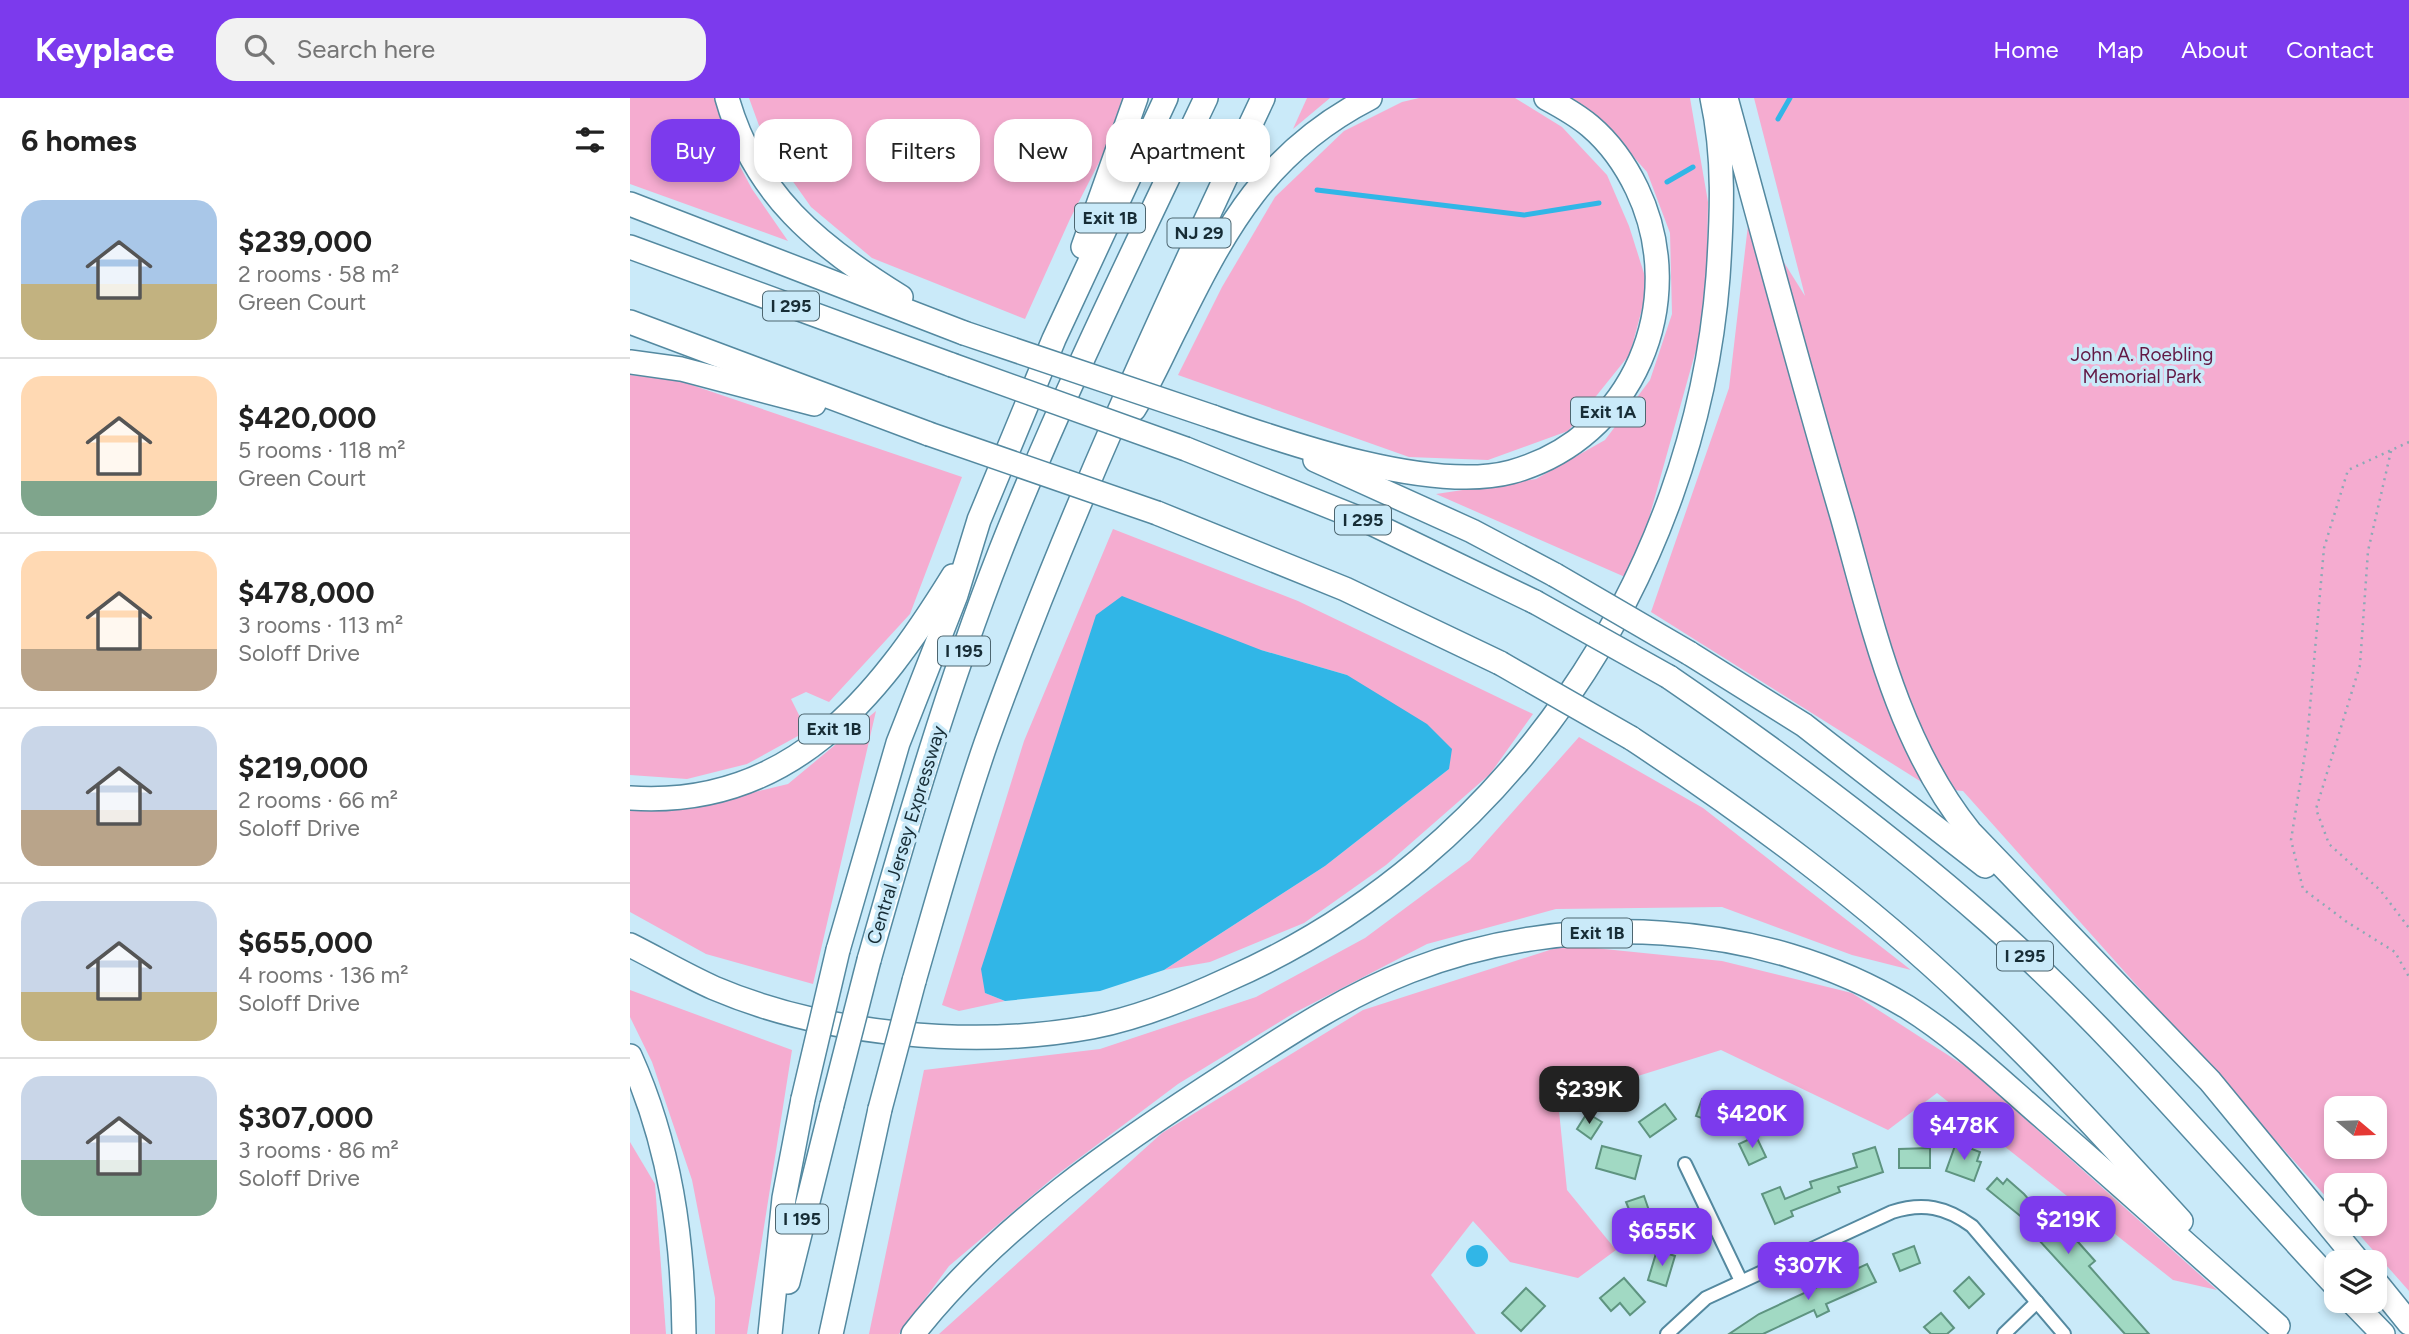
<!DOCTYPE html>
<meta charset="utf-8">
<style>
body{margin:0;font-family:Figtree,sans-serif;background:#f2f2f2;color:#222;height:100vh;display:flex;flex-direction:column;font-size:26px;white-space:nowrap}
*{box-sizing:border-box;margin:0}
p{font-size:23px;color:#767676}
.icon{flex:none;width:38px;height:38px;fill:none;stroke:currentColor;stroke-width:2;stroke-linecap:round;stroke-linejoin:round}
.map{position:relative;flex:1;overflow:hidden}
.side{display:flex;flex-direction:column;background:#fff;width:630px}
.side>*{flex:none}
.hud{position:absolute;left:21px;top:21px;width:665px;height:63px;display:flex;gap:14px}
.needle{width:46px;rotate:109deg}
.tools{position:absolute;left:1694px;top:998px;display:grid;gap:14px}
.tools a{display:grid;place-items:center;width:63px;height:63px;border-radius:14px;background:#fff;box-shadow:0 4px 10px #0003;font-size:35px}
.price{position:absolute;translate:-50% -60px;padding:0 16px;border-radius:14px;background:#7c3aed;color:#fff;font-size:23px;line-height:46px;filter:drop-shadow(0 2px 4px #0008)}
.price::after{content:'';position:absolute;left:50%;top:42px;width:21px;height:16px;margin-left:-10px;background:inherit;clip-path:polygon(0 0,100% 0,50% 100%)}
.price.active{background:#222;color:#fff}
ul{padding:0;list-style:none}
li{display:flex;align-items:center;gap:21px;height:175px;padding:0 21px}
li+li{border-top:2px solid #e0e0e0}
li span{display:grid;place-items:center;flex:none;width:196px;height:140px;border-radius:21px;color:#555}
li>.icon{margin-inline-start:auto}
span .icon{width:84px;height:84px;fill:#fffc;stroke-width:1}
li b{font-size:30px}
h2{display:flex;justify-content:space-between;align-items:center;height:84px;padding:0 21px;font-size:30px}
.chip{padding:0 24px;border-radius:21px;background:#fff;box-shadow:0 4px 10px #0003;font-size:24px;line-height:63px}
.chip.active{background:#7c3aed;color:#fff}
header{display:flex;align-items:center;gap:42px;box-sizing:border-box;height:98px;padding:0 35px;background:#7c3aed;color:#fff}
header strong{font-size:33px}
nav{display:flex;gap:38px;margin-inline-start:auto;font-size:24px}
.search{width:490px;height:63px;background:#f2f2f2;display:flex;align-items:center;gap:18px;box-sizing:border-box;padding:0 24px;border-radius:21px;color:#767676;font-size:26px}
main{display:flex;flex:1;min-height:0}
.map>svg:first-child{display:block}
</style>
<header>
<strong>Keyplace</strong>
<div class="search"><svg class="icon" aria-label="search" viewBox="0 0 24 24"><circle cx="10" cy="10" r="6"/><path d="M15 15l6 6"/></svg>Search here</div>
<nav><a>Home</a><a>Map</a><a>About</a><a>Contact</a></nav>
</header>
<main>
<section class="side">
<h2>6 homes<svg class="icon" aria-label="filters" viewBox="0 0 24 24"><path d="M4 7h16M4 17h16"/><circle cx="9" cy="7" r="2"/><circle cx="15" cy="17" r="2"/></svg></h2>
<ul>
<li><span style="background:linear-gradient(#a9c7e8 60%,#c2b280 0)"><svg class="icon" aria-label="home" viewBox="0 0 24 24"><path d="M3 11l9-7 9 7M6 9v11h12V9"/></svg></span><div><b>$239,000</b><p>2 rooms · 58 m²</p><p>Green Court</p></div></li>
<li><span style="background:linear-gradient(#ffd9b3 75%,#7fa58c 0)"><svg class="icon" aria-label="home" viewBox="0 0 24 24"><path d="M3 11l9-7 9 7M6 9v11h12V9"/></svg></span><div><b>$420,000</b><p>5 rooms · 118 m²</p><p>Green Court</p></div></li>
<li><span style="background:linear-gradient(#ffd9b3 70%,#b9a48a 0)"><svg class="icon" aria-label="home" viewBox="0 0 24 24"><path d="M3 11l9-7 9 7M6 9v11h12V9"/></svg></span><div><b>$478,000</b><p>3 rooms · 113 m²</p><p>Soloff Drive</p></div></li>
<li><span style="background:linear-gradient(#c9d6e8 60%,#b9a48a 0)"><svg class="icon" aria-label="home" viewBox="0 0 24 24"><path d="M3 11l9-7 9 7M6 9v11h12V9"/></svg></span><div><b>$219,000</b><p>2 rooms · 66 m²</p><p>Soloff Drive</p></div></li>
<li><span style="background:linear-gradient(#c9d6e8 65%,#c2b280 0)"><svg class="icon" aria-label="home" viewBox="0 0 24 24"><path d="M3 11l9-7 9 7M6 9v11h12V9"/></svg></span><div><b>$655,000</b><p>4 rooms · 136 m²</p><p>Soloff Drive</p></div></li>
<li><span style="background:linear-gradient(#c9d6e8 60%,#7fa58c 0)"><svg class="icon" aria-label="home" viewBox="0 0 24 24"><path d="M3 11l9-7 9 7M6 9v11h12V9"/></svg></span><div><b>$307,000</b><p>3 rooms · 86 m²</p><p>Soloff Drive</p></div></li>
</ul>
</section>
<div class="map">
<svg width="1779" height="1236" viewBox="0 0 1779 1236">
<rect width="100%" height="100%" fill="#caeaf9"/>
<g fill="#f5acd0" fill-rule="evenodd">
<path d="M0,0h85l12,44 25,47 36,52 -158,-57z"/>
<path d="M119,0h383l-62,121 -45,100 -153,-61 -61,-51 -46,-65z"/>
<path d="M677,0h23l-37,31z"/>
<path d="M789,0h96l47,29 45,48 22,51 19,60 -18,68 -62,77 -80,29 -79,-3 -231,-82 44,-88 53,-90 69,-66 58,-29z"/>
<path d="M940,0h120l18,104 -2,112 -60,215 -21,48 -189,-83 100,-15 69,-39 45,-60 22,-66 -2,-81 -23,-61 -49,-55z"/>
<path d="M1124,0h655v1193l-60,-68h26v-38h-39v23l-373,-417 -32,-3 -280,-176 78,-224 21,-180 55,88zM1706,1010h39v38h-39z"/>
<path d="M0,277l50,6 282,96 -52,137 -81,88 -23,-10 -15,7 16,32 -60,33 -60,15 -57,-4z"/>
<path d="M483,431l185,72 235,113 -43,60 -104,91 -82,58 -94,39 -46,8 161,-104 124,-97 -102,-94 -86,-25 -276,343 20,8 -46,10 -17,-6 82,-264z"/>
<path d="M246,613l-63,273 -107,-30 -76,-42v-104l74,-4 84,-20z"/>
<path d="M949,639l124,71 208,162 -59,-15 -130,-48 -166,2 -129,35 -133,69 -116,71 -124,93 -105,89 -50,68h-30l55,-264 176,-21 156,-52 109,-59 105,-78z"/>
<path d="M935,847l157,16 130,32 116,75 249,222 -44,-10 -236,-187 -49,37 -167,-80 -163,51 9,89 49,60 -38,28 -68,-16 -37,-41 -42,54 45,59h-537l223,-201 201,-123z"/>
<path d="M0,892l162,60 -45,284h-32v-36l-23,-118 -40,-118 -22,-45z"/>
<path d="M0,1044l25,42 11,150h-36z"/>
</g>
<g fill="#31b6e7">
<path d="M492,498l139,54 86,25 80,49 25,25 -3,20 -124,97 -161,104 -64,21 -95,10 -20,-8 -4,-24 115,-354z"/>
<circle cx="847" cy="1158" r="11"/>
</g>
<g fill="none" stroke-linecap="round" stroke-linejoin="round">
<g stroke="#31b6e7" stroke-width="5">
<path d="M1148,21l12,-21"/>
<path d="M1037,84l26,-15"/>
<path d="M687,92l207,25 75,-12"/>
</g>
</g>
<g fill="#a1d9c3" stroke="#5e9480" stroke-width="2">
<path d="M1072,1001l22,9 -6,16 -22,-8z"/>
<path d="M1035,1006l11,15 -26,18 -11,-15z"/>
<path d="M957,1015l15,9 -11,17 -14,-10z"/>
<path d="M1126,1038l10,21 -17,8 -10,-21z"/>
<path d="M1326,1045l24,9 -3,9 4,1 -7,19 -28,-10z"/>
<path d="M972,1048l39,10 -6,23 -39,-11z"/>
<path d="M1245,1049l8,25 -45,15 2,5 -49,19 2,5 -18,8 -13,-30 18,-7 5,12 27,-11 -2,-6 47,-15 -4,-13z"/>
<path d="M1300,1050v20h-31v-19z"/>
<path d="M1367,1080l6,6 4,-5 17,15 31,36 7,-6 33,37 -6,5 60,68h-24l-99,-108 3,-3 -42,-34z"/>
<path d="M1014,1098l10,29 -12,5 -3,-8 -4,2 -9,-22z"/>
<path d="M1284,1148l6,17 -20,8 -7,-17z"/>
<path d="M1027,1152l18,6 -9,30 -18,-6z"/>
<path d="M1237,1166l9,18 -50,22 3,7 -12,6 -3,-7 -51,24h-34l30,-20z"/>
<path d="M1339,1179l15,17 -15,14 -15,-17z"/>
<path d="M994,1180l21,24 -15,13 -10,-12 -9,8 -11,-13z"/>
<path d="M896,1190l19,18 -24,25 -19,-18z"/>
<path d="M1311,1215l13,15 -7,6h-16l-7,-7z"/>
</g>
<g fill="none" stroke-linecap="round" stroke-linejoin="round">
<g stroke="#5489a0" stroke-width="16">
<g id="minor">
<path d="M1055,1066l56,117"/>
<path d="M1037,1236l39,-36 186,-86c31,-10 54,-5 80,14l92,108"/>
<path d="M1374,1236l33,-32"/>
</g>
</g>
<g stroke="#5489a0" stroke-width="26">
<g id="motorway">
<path d="M97,0c27,96 91,148 174,199"/>
<path d="M1096,0c38,140 75,279 116,418 31,110 55,225 128,316l240,249 149,181"/>
<path d="M0,106l334,129"/>
<path d="M0,149l322,118"/>
<path d="M453,149l53,-149"/>
<path d="M0,224l299,112"/>
<path d="M0,264l51,7 133,35"/>
<path d="M504,311c17,-27 29,-56 44,-85 49,-99 89,-173 192,-226"/>
<path d="M583,319c77,27 219,76 298,55 122,-33 180,-170 126,-283 -11,-23 -27,-46 -47,-63 -13,-11 -29,-20 -44,-28"/>
<path d="M556,351l187,75 162,78"/>
<path d="M685,362l157,71 83,44"/>
<path d="M527,415l188,76 155,74"/>
<path d="M1059,555l115,72 181,141"/>
<path d="M1039,579c111,76 218,155 320,245 125,111 233,242 347,364"/>
<path d="M1001,640c120,79 234,163 338,262 75,70 143,146 212,221"/>
<path d="M0,700c159,11 247,-99 323,-222"/>
<path d="M0,847c28,14 55,30 84,43 110,47 260,61 378,39 47,-9 94,-28 137,-48 278,-122 466,-402 489,-702 4,-60 7,-120 -6,-179"/>
<path d="M208,852l60,-207 58,-148 23,-75 75,-181 112,-241"/>
<path d="M239,862c39,-138 79,-275 131,-408 61,-155 135,-304 206,-454"/>
<path d="M284,883c23,-80 45,-160 72,-238 79,-221 177,-433 277,-645"/>
<path d="M0,958c40,89 53,181 54,278"/>
<path d="M1745,1183l34,42"/>
<path d="M158,1184l44,-177"/>
<path d="M1720,1202l33,34"/>
<path d="M140,1236l14,-136 19,-99"/>
<path d="M201,1236l49,-225"/>
<path d="M283,1236c85,-109 205,-190 320,-264 57,-37 113,-74 177,-99 157,-61 352,-52 497,36 51,32 94,74 139,113 78,68 155,137 232,206"/>
</g>
</g>
<g stroke="#8ca9b5" stroke-width="2.5" stroke-dasharray="2 5" stroke-linecap="butt">
<path d="M1779,344l-61,28 -24,78 -17,193 -16,99 12,49 44,33 48,30 14,25"/>
<path d="M1761,353l-23,100 -8,114 -44,144 13,35 52,47 28,37"/>
</g>
<use href="#minor" stroke="#fff" stroke-width="12"/>
<use href="#motorway" stroke="#fff" stroke-width="23"/>
<g stroke="#5489a0" stroke-width="26" stroke-linecap="butt">
<g id="motorway-bridge">
<path d="M334,235l249,84"/>
<path d="M322,267l234,84"/>
<path d="M299,336l228,79"/>
<path d="M925,477l134,78"/>
<path d="M905,504l134,75"/>
<path d="M870,565l131,75"/>
<path d="M173,1001l35,-149"/>
<path d="M202,1007l37,-145"/>
<path d="M250,1011l34,-128"/>
</g>
</g>
<use href="#motorway-bridge" stroke="#fff" stroke-width="23"/>
</g>
<g text-anchor="middle" dominant-baseline="central" stroke-width="7" stroke-linejoin="round" paint-order="stroke">
<g fill="#caeaf9" stroke="#4d6670" stroke-width="2">
<rect x="445" y="105.5" width="70" height="29" rx="5"/>
<rect x="537.5" y="120.5" width="63" height="29" rx="5"/>
<rect x="133" y="193.5" width="56" height="29" rx="5"/>
<rect x="941" y="299.5" width="74" height="29" rx="5"/>
<rect x="705" y="407.5" width="56" height="29" rx="5"/>
<rect x="308" y="538.5" width="52" height="29" rx="5"/>
<rect x="169" y="616.5" width="70" height="29" rx="5"/>
<rect x="932" y="820.5" width="70" height="29" rx="5"/>
<rect x="1367" y="843.5" width="56" height="29" rx="5"/>
<rect x="146" y="1106.5" width="52" height="29" rx="5"/>
</g>
<g font-size="18" font-weight="bold" fill="#172d36">
<text x="480" y="120">Exit 1B</text>
<text x="569" y="135">NJ 29</text>
<text x="161" y="208">I 295</text>
<text x="978" y="314">Exit 1A</text>
<text x="733" y="422">I 295</text>
<text x="334" y="553">I 195</text>
<text x="204" y="631">Exit 1B</text>
<text x="967" y="835">Exit 1B</text>
<text x="1395" y="858">I 295</text>
<text x="172" y="1121">I 195</text>
</g>
<g font-size="19" fill="#631945" stroke="#caeaf9">
<text x="1512" y="256">John A. Roebling<tspan x="1512" dy="22">Memorial Park</tspan></text>
</g>
<g font-size="19" fill="#172d36" stroke="#caeaf9">
<text transform="translate(276 737) rotate(-73)">Central Jersey Expressway</text>
</g>
</g>
</svg>
<div class="tools">
<a><svg class="needle" viewBox="-14 -14 28 28"><path d="M0-13l5 13h-10z" fill="#e53935"/><path d="M0 13l5-13h-10z" fill="#767676"/></svg></a>
<a><svg class="icon" aria-label="locate" viewBox="0 0 24 24"><circle cx="12" cy="12" r="6"/><path d="M12 2v4M12 18v4M2 12h4M18 12h4"/></svg></a>
<a><svg class="icon" aria-label="layers" viewBox="0 0 24 24"><path d="M12 4l9 5-9 5-9-5zM3 14l9 5 9-5"/></svg></a>
</div>
<b class="price active" style="left:959px;top:1028px">$239K</b>
<b class="price" style="left:1122px;top:1052px">$420K</b>
<b class="price" style="left:1334px;top:1064px">$478K</b>
<b class="price" style="left:1438px;top:1158px">$219K</b>
<b class="price" style="left:1032px;top:1170px">$655K</b>
<b class="price" style="left:1178px;top:1204px">$307K</b>
<div class="hud">
<a class="chip active">Buy</a>
<a class="chip">Rent</a>
<a class="chip">Filters</a>
<a class="chip">New</a>
<a class="chip">Apartment</a>
</div>
</div>
</main>
